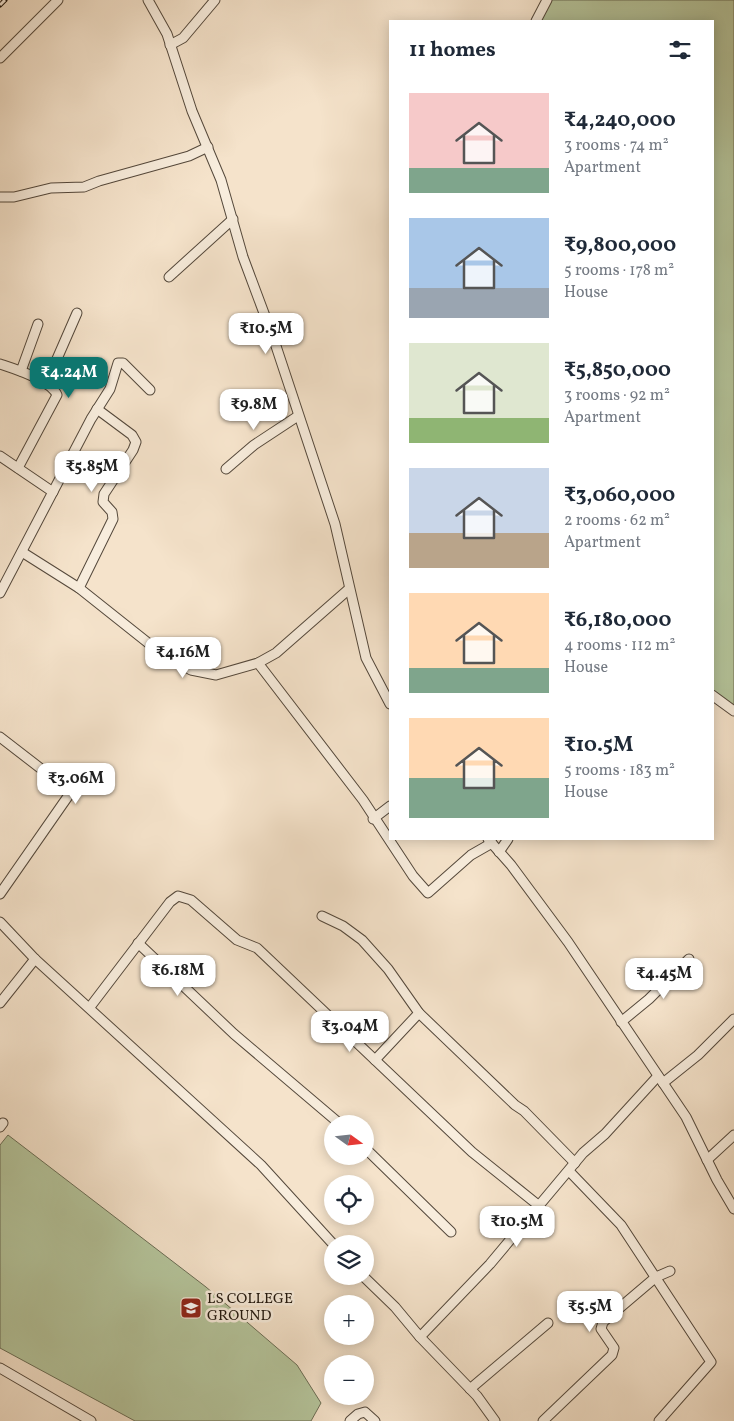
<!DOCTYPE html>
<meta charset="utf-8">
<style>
body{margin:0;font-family:Vollkorn,serif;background:#f2f2f3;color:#1f2937;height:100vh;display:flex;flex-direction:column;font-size:19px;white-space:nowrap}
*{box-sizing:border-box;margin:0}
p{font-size:16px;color:#747a83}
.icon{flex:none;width:28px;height:28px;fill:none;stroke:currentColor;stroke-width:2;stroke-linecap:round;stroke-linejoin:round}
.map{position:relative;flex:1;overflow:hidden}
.details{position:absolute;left:389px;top:20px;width:325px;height:820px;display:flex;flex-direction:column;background:#fff;border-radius:0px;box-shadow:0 2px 12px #0003}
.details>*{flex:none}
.needle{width:32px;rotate:105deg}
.buttons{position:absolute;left:324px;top:1115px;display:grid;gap:10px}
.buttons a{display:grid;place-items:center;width:50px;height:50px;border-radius:50%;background:#fff;box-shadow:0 2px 12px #0003;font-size:25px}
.price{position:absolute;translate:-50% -42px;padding:0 11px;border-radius:10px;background:#fff;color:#222;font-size:16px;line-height:32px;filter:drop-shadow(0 1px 2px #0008)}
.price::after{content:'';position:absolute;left:50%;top:30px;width:15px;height:11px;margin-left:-8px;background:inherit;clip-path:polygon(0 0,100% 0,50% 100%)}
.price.selected{background:#0f766e;color:#fff}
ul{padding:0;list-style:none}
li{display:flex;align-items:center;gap:15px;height:125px;padding:0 20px}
li span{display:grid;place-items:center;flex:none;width:140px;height:100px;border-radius:0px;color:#555}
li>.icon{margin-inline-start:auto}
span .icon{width:60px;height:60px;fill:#fffc;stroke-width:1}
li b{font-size:21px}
h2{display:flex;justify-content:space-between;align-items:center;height:60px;padding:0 20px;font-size:21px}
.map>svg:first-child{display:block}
</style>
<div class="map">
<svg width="734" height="1421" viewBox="0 0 734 1421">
<rect width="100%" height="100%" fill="#f5e3cb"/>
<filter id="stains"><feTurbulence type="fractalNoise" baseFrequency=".004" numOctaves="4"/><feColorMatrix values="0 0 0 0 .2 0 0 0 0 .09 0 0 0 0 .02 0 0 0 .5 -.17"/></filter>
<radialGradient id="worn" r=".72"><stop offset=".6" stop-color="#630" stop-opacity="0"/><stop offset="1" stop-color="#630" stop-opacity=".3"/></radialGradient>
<g fill="#b5c59c" stroke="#6a6c54">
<path d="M547,0h187v711l-22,-16v-674h-176z"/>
<path d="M8,1135l198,152 91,78 24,38 -10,18h-176l-135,-73v-203z"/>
</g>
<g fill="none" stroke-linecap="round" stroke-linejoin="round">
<g stroke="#54483b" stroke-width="11">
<g id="street">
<path d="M148,0l19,34 25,77 29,69 22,77 31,83 61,184 31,134 24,46"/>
<path d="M536,21l11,-21"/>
<path d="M170,45l13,-7 32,-38"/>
<path d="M0,58l58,-58"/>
<path d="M0,197h14l37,-9 33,-1 15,-6 90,-25 19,-9"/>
<path d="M169,277l64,-58"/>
<path d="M0,364c15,5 51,16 57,31l-39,73"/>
<path d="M21,371l17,-47"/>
<path d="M46,384l31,-71"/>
<path d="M0,456l53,36"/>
<path d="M226,469l28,-24 44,-29"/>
<path d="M22,552l57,36 83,66 29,16 25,5 42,-12 18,-10 73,-64"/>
<path d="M79,588l34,-69 -1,-7 -9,-10 1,-8 29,-44 3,-8 -4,-7 -35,-26"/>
<path d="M0,593l91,-174 19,-30 8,-26h5l27,27"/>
<path d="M258,663l105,137 50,76 15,17 43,-38 21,-12"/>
<path d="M712,695l22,16"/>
<path d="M0,737l71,55 -71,102"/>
<path d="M373,819l17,-13"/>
<path d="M488,839l23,26 57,77 118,175 31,63 17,29"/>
<path d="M499,852l9,-13"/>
<path d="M322,916l21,10 19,14 26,29 31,44 96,92 9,6 51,52"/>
<path d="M0,922l35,37 226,206 72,79"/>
<path d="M138,943l96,91 106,90"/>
<path d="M0,1003l35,-44"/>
<path d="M90,1007l80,-105 8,-6 13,4 46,40 20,8 215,204 66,53"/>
<path d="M621,1022l28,-23 40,-40"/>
<path d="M375,1060l44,-47"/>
<path d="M663,1083l35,-28 36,-36"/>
<path d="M0,1127l3,-4"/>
<path d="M365,1148l86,84"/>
<path d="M707,1160l27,-25"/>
<path d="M569,1171l52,54 90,137 -52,59"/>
<path d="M363,1276l32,31 25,30"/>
<path d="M0,1368l91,53"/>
<path d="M470,1389l78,-66"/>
<path d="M350,1421l8,-7 7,-2 10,9"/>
<path d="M495,1421l-18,-25 -57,-59 70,-73 93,-111 22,-19 53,-58"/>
<path d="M543,1421l69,-66 2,-7 -13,-19 2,-7 53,-45 14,-6"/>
</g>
</g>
<use href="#street" stroke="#f8eddd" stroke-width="9"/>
<g stroke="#1e140b" stroke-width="5">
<path id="rail" d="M0,5l5,-5"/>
</g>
<use href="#rail" stroke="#f8eddd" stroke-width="3" stroke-dasharray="9" stroke-linecap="butt"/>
</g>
<defs>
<g id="university-square" transform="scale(1.125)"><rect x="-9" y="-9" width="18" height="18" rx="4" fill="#8f2418" stroke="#f8eddd"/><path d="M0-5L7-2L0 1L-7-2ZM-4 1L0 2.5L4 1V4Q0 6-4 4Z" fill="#fff"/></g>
</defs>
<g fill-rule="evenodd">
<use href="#university-square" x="191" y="1308"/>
</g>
<g text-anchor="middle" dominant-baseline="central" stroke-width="5" stroke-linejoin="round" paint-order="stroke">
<g font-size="15" fill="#1e140b" stroke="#f8eddd" text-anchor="start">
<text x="207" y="1299">LS COLLEGE<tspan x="207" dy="17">GROUND</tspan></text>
</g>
</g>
<rect width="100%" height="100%" filter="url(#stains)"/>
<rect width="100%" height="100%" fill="url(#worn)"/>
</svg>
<div class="buttons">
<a><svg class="needle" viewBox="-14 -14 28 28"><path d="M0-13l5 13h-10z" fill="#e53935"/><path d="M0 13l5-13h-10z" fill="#747a83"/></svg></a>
<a><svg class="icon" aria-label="locate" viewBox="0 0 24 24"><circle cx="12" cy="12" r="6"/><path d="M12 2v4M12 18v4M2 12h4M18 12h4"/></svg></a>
<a><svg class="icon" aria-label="layers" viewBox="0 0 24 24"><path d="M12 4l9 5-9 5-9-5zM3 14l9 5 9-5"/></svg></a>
<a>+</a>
<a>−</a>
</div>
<b class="price" style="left:266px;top:355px">₹10.5M</b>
<b class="price selected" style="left:69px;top:399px">₹4.24M</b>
<b class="price" style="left:254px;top:431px">₹9.8M</b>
<b class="price" style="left:92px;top:493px">₹5.85M</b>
<b class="price" style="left:183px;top:679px">₹4.16M</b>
<b class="price" style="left:76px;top:805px">₹3.06M</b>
<b class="price" style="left:178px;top:997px">₹6.18M</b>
<b class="price" style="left:664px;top:1000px">₹4.45M</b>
<b class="price" style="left:350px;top:1053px">₹3.04M</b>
<b class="price" style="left:517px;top:1248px">₹10.5M</b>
<b class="price" style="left:590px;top:1333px">₹5.5M</b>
<section class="details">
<h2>11 homes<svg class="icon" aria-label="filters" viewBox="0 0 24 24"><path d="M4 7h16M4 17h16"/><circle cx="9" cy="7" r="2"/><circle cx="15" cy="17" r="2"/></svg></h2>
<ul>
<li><span style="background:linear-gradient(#f6c9c9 75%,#7fa58c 0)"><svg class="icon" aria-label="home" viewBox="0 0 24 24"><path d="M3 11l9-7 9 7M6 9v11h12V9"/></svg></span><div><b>₹4,240,000</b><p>3 rooms · 74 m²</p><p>Apartment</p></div></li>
<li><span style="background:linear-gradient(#a9c7e8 70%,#9aa5b1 0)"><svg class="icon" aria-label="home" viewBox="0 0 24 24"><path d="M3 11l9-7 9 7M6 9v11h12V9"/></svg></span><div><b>₹9,800,000</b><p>5 rooms · 178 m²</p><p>House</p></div></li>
<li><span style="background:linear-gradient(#dfe7d0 75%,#8fb573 0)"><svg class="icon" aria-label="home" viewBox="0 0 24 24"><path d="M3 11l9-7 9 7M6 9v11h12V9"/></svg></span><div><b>₹5,850,000</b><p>3 rooms · 92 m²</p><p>Apartment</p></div></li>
<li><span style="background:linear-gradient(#c9d6e8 65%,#b9a48a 0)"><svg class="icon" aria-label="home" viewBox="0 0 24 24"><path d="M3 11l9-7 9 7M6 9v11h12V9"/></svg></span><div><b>₹3,060,000</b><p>2 rooms · 62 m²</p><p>Apartment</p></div></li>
<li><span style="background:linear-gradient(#ffd9b3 75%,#7fa58c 0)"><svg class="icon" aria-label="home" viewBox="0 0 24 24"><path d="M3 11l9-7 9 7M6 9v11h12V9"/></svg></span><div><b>₹6,180,000</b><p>4 rooms · 112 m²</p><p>House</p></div></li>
<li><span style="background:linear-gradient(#ffd9b3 60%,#7fa58c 0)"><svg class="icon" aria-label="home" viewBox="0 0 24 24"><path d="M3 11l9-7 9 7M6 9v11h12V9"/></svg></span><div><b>₹10.5M</b><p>5 rooms · 183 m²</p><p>House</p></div></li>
</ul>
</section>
</div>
